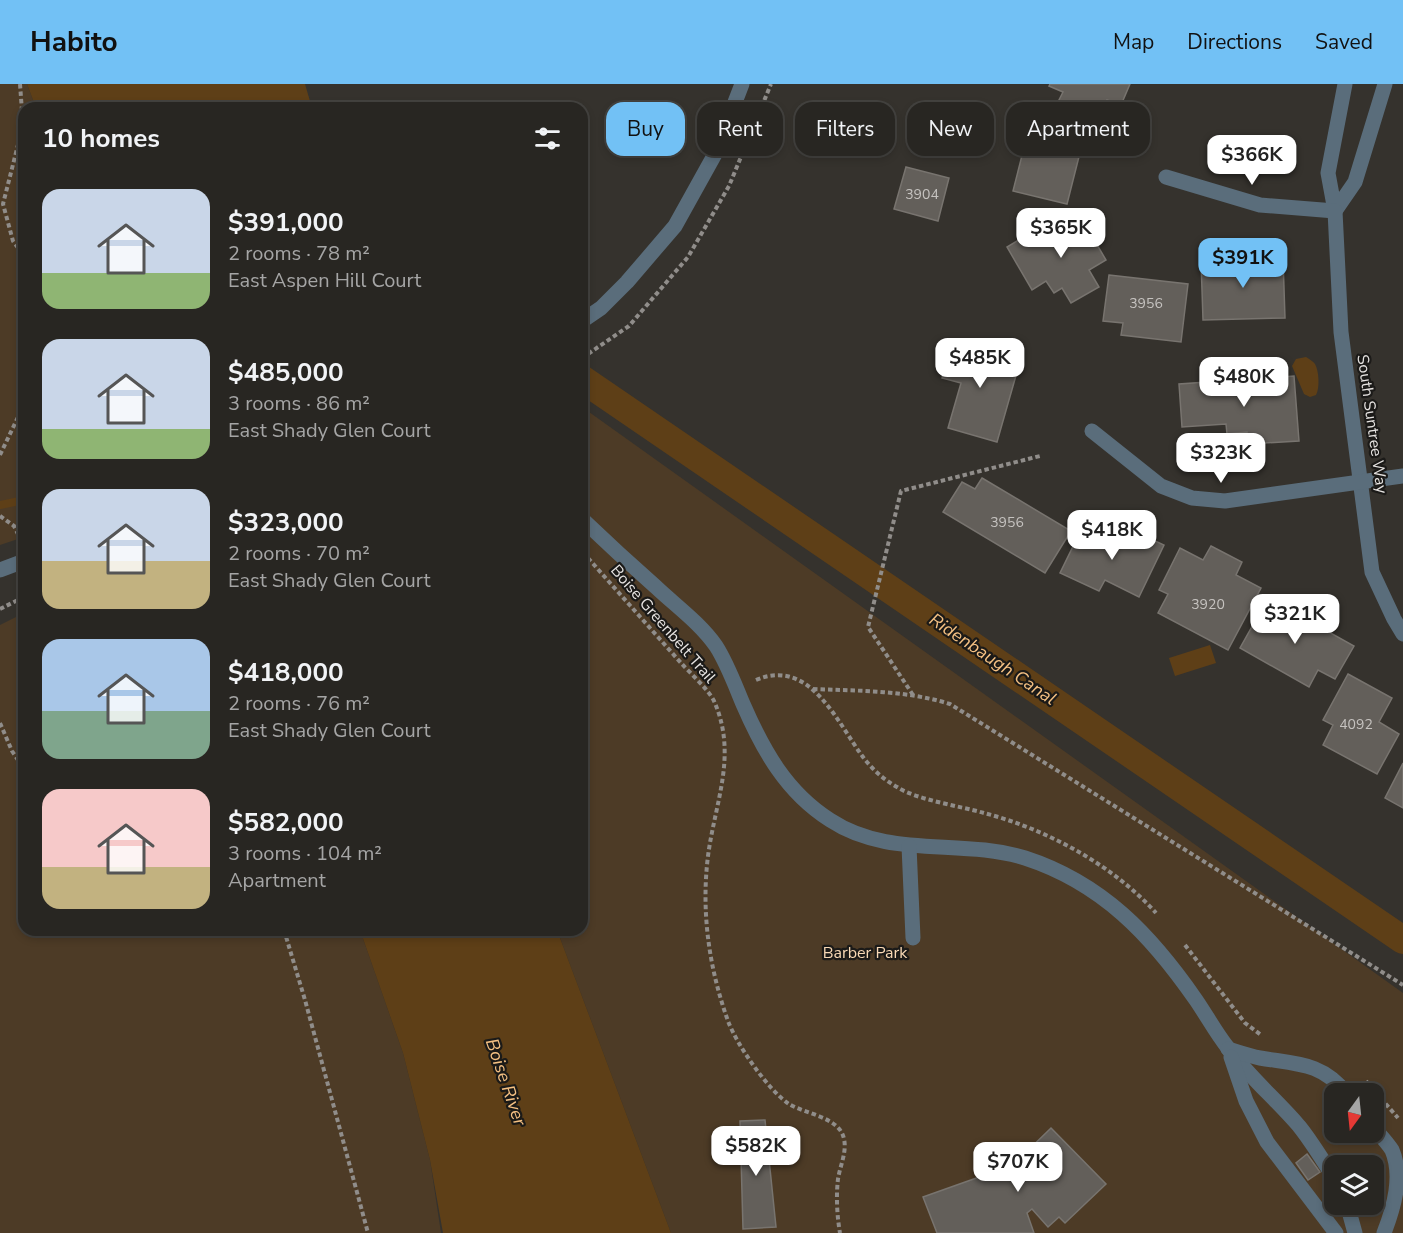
<!DOCTYPE html>
<meta charset="utf-8">
<style>
body{margin:0;font-family:"Nunito Sans",sans-serif;background:#34322f;color:#f1f3f6;height:100vh;display:flex;flex-direction:column;font-size:22px;white-space:nowrap}
*{box-sizing:border-box;margin:0}
p{font-size:20px;color:#a5a5a5}
.icon{flex:none;width:33px;height:33px;fill:none;stroke:currentColor;stroke-width:2;stroke-linecap:round;stroke-linejoin:round}
.map{position:relative;flex:1;overflow:hidden}
.panel{position:absolute;left:18px;top:18px;width:570px;height:834px;display:flex;flex-direction:column;background:#282622;border-radius:18px;box-shadow:0 3px 9px #0003,0 0 0 2px #444340}
.panel>*{flex:none}
.guide{position:absolute;left:606px;top:18px;width:570px;height:54px;display:flex;gap:12px}
.needle{width:39px;rotate:195deg}
.buttons{position:absolute;left:1324px;top:999px;display:grid;gap:12px}
.buttons a{display:grid;place-items:center;width:60px;height:60px;border-radius:12px;background:#282622;box-shadow:0 3px 9px #0003,0 0 0 2px #444340;font-size:30px}
.price{position:absolute;translate:-50% -51px;padding:0 14px;border-radius:12px;background:#fff;color:#222;font-size:20px;line-height:39px;filter:drop-shadow(0 2px 3px #0008)}
.price::after{content:'';position:absolute;left:50%;top:36px;width:18px;height:14px;margin-left:-9px;background:inherit;clip-path:polygon(0 0,100% 0,50% 100%)}
.price.on{background:#72c1f5;color:#111}
ul{padding:0;list-style:none}
li{display:flex;align-items:center;gap:18px;height:150px;padding:0 24px}
li span{display:grid;place-items:center;flex:none;width:168px;height:120px;border-radius:18px;color:#555}
li>.icon{margin-inline-start:auto}
span .icon{width:72px;height:72px;fill:#fffc;stroke-width:1}
li b{font-size:26px}
h2{display:flex;justify-content:space-between;align-items:center;height:72px;padding:0 24px;font-size:26px}
.tag{padding:0 21px;border-radius:18px;background:#282622;box-shadow:0 3px 9px #0003,0 0 0 2px #444340;font-size:21px;line-height:54px}
.tag.on{background:#72c1f5;color:#111}
header{display:flex;align-items:center;gap:36px;box-sizing:border-box;height:84px;padding:0 30px;background:#72c1f5;color:#111}
header strong{font-size:28px}
nav{display:flex;gap:33px;margin-inline-start:auto;font-size:21px}
.map>svg:first-child{display:block}
</style>
<header>
<strong>Habito</strong>
<nav><a>Map</a><a>Directions</a><a>Saved</a></nav>
</header>
<div class="map">
<svg width="1403" height="1149" viewBox="0 0 1403 1149">
<rect width="100%" height="100%" fill="#35322d"/>
<g fill="#4d3b26" fill-rule="evenodd">
<path d="M0,0h27l9,24h-12v429l-24,8z"/>
<path d="M582,323l821,586v240h-732l-114,-303h25zM1335,1010h39v38h-39zM1335,1082h39v38h-39z"/>
<path d="M24,529v317h336l43,123 27,107 11,73h-441v-608z"/>
</g>
<g fill="#5e3f17">
<path d="M27,0h278l7,24h-276z"/>
<path d="M1306,273c3,2 7,4 9,7 4,7 5,24 1,31l-6,2 -6,-3 -12,-28 4,-7z"/>
<path d="M1210,561l6,18 -41,13 -6,-18z"/>
<path d="M360,846h197l114,303h-228l-13,-73 -27,-107z"/>
</g>
<g fill="none" stroke-linecap="round" stroke-linejoin="round">
<path stroke="#5e3f17" stroke-width="8" d="M0,421l24,-5"/>
<path stroke="#5e3f17" stroke-width="28" d="M582,295l821,561"/>
</g>
<g fill="#635f5a" stroke="#78746f" stroke-width="1.5">
<path d="M1050,0h80l-9,21 -14,-5 -11,26 -41,-18 8,-16 -14,-6z"/>
<path d="M1031,36l54,13 -18,71 -54,-13z"/>
<path d="M906,83l43,11 -11,43 -44,-12z"/>
<path d="M1079,130l27,46 -17,10 10,17 -28,16 -9,-15 -8,5 -8,-12 -14,9 -25,-43 20,-12 5,8z"/>
<path d="M1283,174l2,60 -82,2 -2,-60z"/>
<path d="M1109,191l79,9 -7,58 -60,-7 2,-12 -20,-2z"/>
<path d="M953,256l68,18 -24,84 -49,-14 13,-45 -19,-5z"/>
<path d="M1294,292l5,65 -51,3 -1,-12 -20,2 -1,-10 -44,3 -3,-43z"/>
<path d="M982,394l89,53 -26,42 -102,-61 19,-30 13,7z"/>
<path d="M1083,442l44,21 7,-16 30,14 -25,52 -34,-17 -6,11 -39,-18z"/>
<path d="M1211,462l31,16 -6,13 25,13 -33,62 -70,-37 10,-19 -9,-4 21,-42 23,12z"/>
<path d="M1268,514l86,48 -19,33 -17,-9 -9,17 -69,-39z"/>
<path d="M1348,590l44,24 -13,24 20,12 -22,40 -54,-29 10,-20 -10,-5z"/>
<path d="M1403,679v45l-18,-10z"/>
<path d="M765,1036l11,107 -33,2 -3,-108z"/>
<path d="M1051,1044l55,56 -41,39 -6,-6 -11,10 -16,-18 -5,4 7,20h-97l-14,-36 90,-32z"/>
<path d="M1307,1070l13,18 -12,8 -12,-17z"/>
</g>
<g fill="none" stroke-linecap="round" stroke-linejoin="round">
<g stroke="#908d8a" stroke-width="4" stroke-dasharray="4.5 3" stroke-linecap="butt">
<path d="M20,0l3,41 -20,79 10,37 11,15"/>
<path d="M582,274l47,-32 59,-69 41,-71 42,-102"/>
<path d="M0,371l19,-40 5,-3"/>
<path d="M0,432l14,10 7,14"/>
<path d="M588,474c31,35 62,70 93,105 9,10 27,26 33,38 24,54 1,101 -6,155 -7,56 1,112 20,165 9,24 40,69 61,83 16,10 51,13 55,35 3,13 -4,27 -6,40 -2,17 -1,37 2,54"/>
<path d="M0,525l24,-12"/>
<path d="M756,596c54,-23 81,42 107,77 9,12 20,22 34,30 20,13 63,19 87,26 62,16 129,52 172,100"/>
<path d="M813,605c46,2 92,1 137,15l453,281"/>
<path d="M913,611l-45,-68 33,-136 139,-35"/>
<path d="M0,639l12,28 12,18"/>
<path d="M284,846l21,70 63,233"/>
<path d="M1185,861l60,78 16,12"/>
<path d="M1366,997l32,37"/>
</g>
<g stroke="#5a6d7b" stroke-width="15">
<path d="M1345,0l-17,89 7,38 20,-29 30,-98"/>
<path d="M1166,93l94,28 75,6 6,121 31,240 22,47 9,15"/>
<path d="M582,237l19,-13 26,-26 48,-56 40,-72 27,-70"/>
<path d="M1092,347l69,55 31,12 33,3 178,-25"/>
<path d="M582,435c24,23 49,46 74,68 20,19 44,36 60,59 11,17 19,39 27,58 20,46 43,88 87,116 59,39 130,18 195,38 77,25 126,77 171,142 11,16 20,33 32,48 21,29 48,51 71,78 13,16 24,35 36,53"/>
<path d="M0,486l24,-9"/>
<path d="M909,762l4,92"/>
<path d="M1228,965c10,3 21,7 32,9 36,6 62,4 87,36"/>
<path d="M1231,973l15,44 21,41 69,91"/>
<path d="M1374,1044c6,7 13,14 18,22 11,26 2,57 -8,83"/>
<path d="M1347,1120l8,29"/>
</g>
</g>
<g text-anchor="middle" dominant-baseline="central" stroke-width="4.5" stroke-linejoin="round" paint-order="stroke">
<g font-size="14" fill="#c6c3c0">
<text x="922" y="110">3904</text>
<text x="1146" y="219">3956</text>
<text x="1007" y="438">3956</text>
<text x="1208" y="520">3920</text>
<text x="1356" y="640">4092</text>
</g>
<g font-size="16" fill="#e7e4e2" stroke="#1b1a18">
<text transform="translate(1372 340) rotate(82)">South Suntree Way</text>
<text transform="translate(663 540) rotate(49)">Boise Greenbelt Trail</text>
</g>
<g font-size="16" fill="#f9d9b5" stroke="#1b1a18">
<text x="865" y="869">Barber Park</text>
</g>
<g font-size="18" font-style="italic" fill="#f5c183" stroke="#1b1a18">
<text transform="translate(993 575) rotate(34)">Ridenbaugh Canal</text>
<text transform="translate(506 998) rotate(71)">Boise River</text>
</g>
</g>
</svg>
<div class="buttons">
<a><svg class="needle" viewBox="-14 -14 28 28"><path d="M0-13l5 13h-10z" fill="#e53935"/><path d="M0 13l5-13h-10z" fill="#a5a5a5"/></svg></a>
<a><svg class="icon" aria-label="layers" viewBox="0 0 24 24"><path d="M12 4l9 5-9 5-9-5zM3 14l9 5 9-5"/></svg></a>
</div>
<b class="price" style="left:1252px;top:102px">$366K</b>
<b class="price" style="left:1061px;top:175px">$365K</b>
<b class="price on" style="left:1243px;top:205px">$391K</b>
<b class="price" style="left:980px;top:305px">$485K</b>
<b class="price" style="left:1244px;top:324px">$480K</b>
<b class="price" style="left:1221px;top:400px">$323K</b>
<b class="price" style="left:1112px;top:477px">$418K</b>
<b class="price" style="left:1295px;top:561px">$321K</b>
<b class="price" style="left:756px;top:1093px">$582K</b>
<b class="price" style="left:1018px;top:1109px">$707K</b>
<div class="guide">
<a class="tag on">Buy</a>
<a class="tag">Rent</a>
<a class="tag">Filters</a>
<a class="tag">New</a>
<a class="tag">Apartment</a>
</div>
<section class="panel">
<h2>10 homes<svg class="icon" aria-label="filters" viewBox="0 0 24 24"><path d="M4 7h16M4 17h16"/><circle cx="9" cy="7" r="2"/><circle cx="15" cy="17" r="2"/></svg></h2>
<ul>
<li><span style="background:linear-gradient(#c9d6e8 70%,#8fb573 0)"><svg class="icon" aria-label="home" viewBox="0 0 24 24"><path d="M3 11l9-7 9 7M6 9v11h12V9"/></svg></span><div><b>$391,000</b><p>2 rooms · 78 m²</p><p>East Aspen Hill Court</p></div></li>
<li><span style="background:linear-gradient(#c9d6e8 75%,#8fb573 0)"><svg class="icon" aria-label="home" viewBox="0 0 24 24"><path d="M3 11l9-7 9 7M6 9v11h12V9"/></svg></span><div><b>$485,000</b><p>3 rooms · 86 m²</p><p>East Shady Glen Court</p></div></li>
<li><span style="background:linear-gradient(#c9d6e8 60%,#c2b280 0)"><svg class="icon" aria-label="home" viewBox="0 0 24 24"><path d="M3 11l9-7 9 7M6 9v11h12V9"/></svg></span><div><b>$323,000</b><p>2 rooms · 70 m²</p><p>East Shady Glen Court</p></div></li>
<li><span style="background:linear-gradient(#a9c7e8 60%,#7fa58c 0)"><svg class="icon" aria-label="home" viewBox="0 0 24 24"><path d="M3 11l9-7 9 7M6 9v11h12V9"/></svg></span><div><b>$418,000</b><p>2 rooms · 76 m²</p><p>East Shady Glen Court</p></div></li>
<li><span style="background:linear-gradient(#f6c9c9 65%,#c2b280 0)"><svg class="icon" aria-label="home" viewBox="0 0 24 24"><path d="M3 11l9-7 9 7M6 9v11h12V9"/></svg></span><div><b>$582,000</b><p>3 rooms · 104 m²</p><p>Apartment</p></div></li>
</ul>
</section>
</div>
